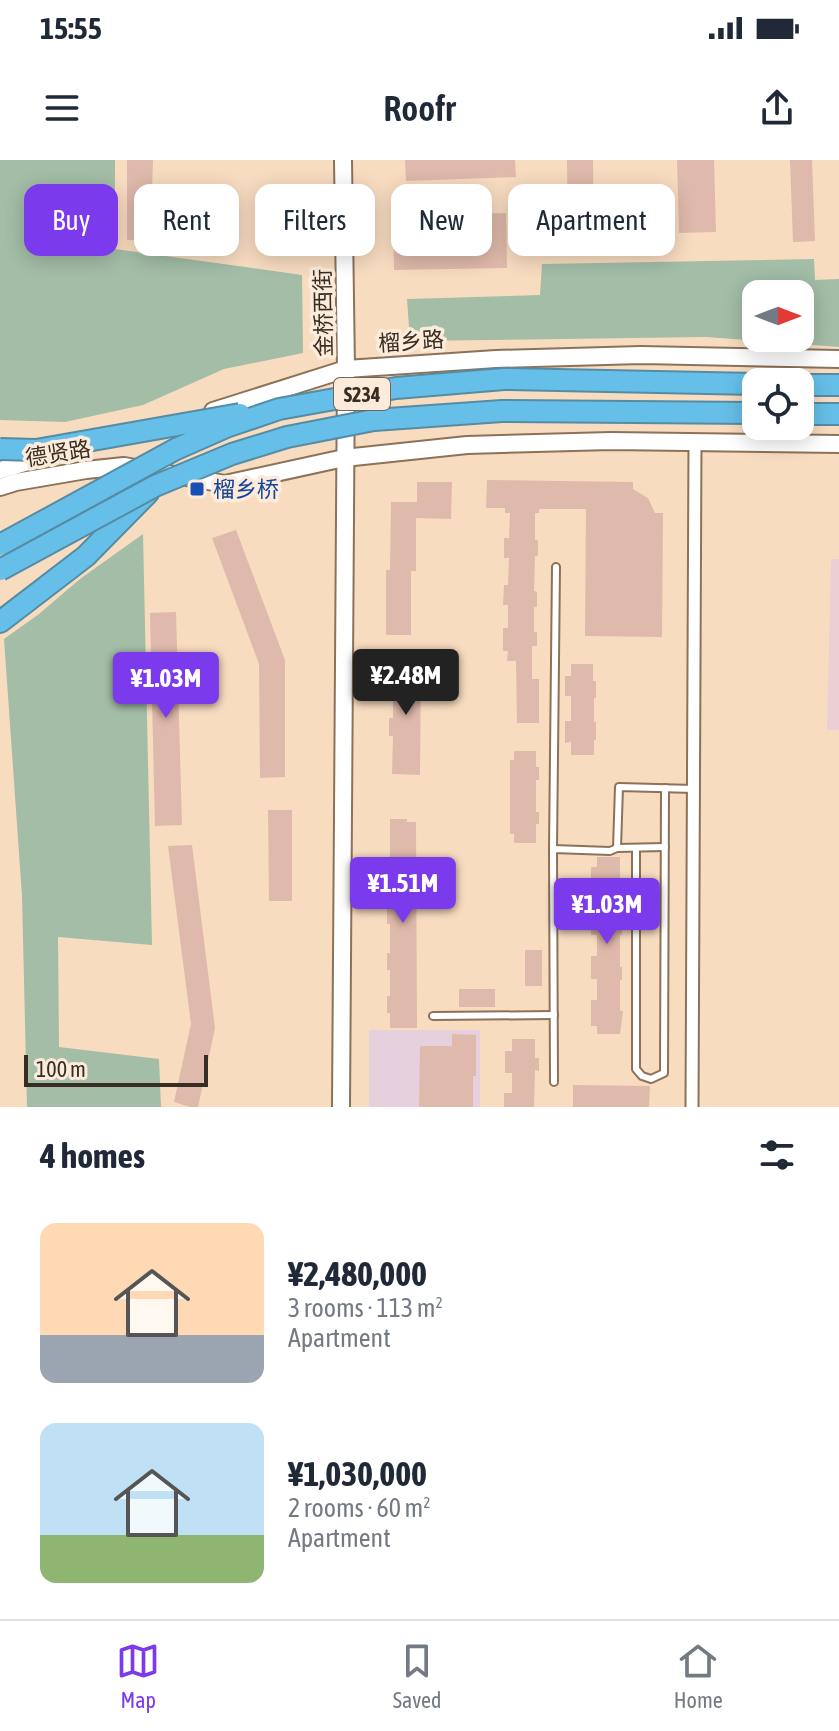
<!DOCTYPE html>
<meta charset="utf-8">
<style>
body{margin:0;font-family:"Asap Condensed","Noto Sans SC",sans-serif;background:#f6f6f7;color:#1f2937;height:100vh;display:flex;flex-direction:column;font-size:30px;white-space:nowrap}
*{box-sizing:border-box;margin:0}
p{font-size:26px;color:#747a83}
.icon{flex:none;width:44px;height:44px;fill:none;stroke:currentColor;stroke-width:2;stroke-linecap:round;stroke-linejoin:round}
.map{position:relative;height:947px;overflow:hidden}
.side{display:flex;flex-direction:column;background:#fff;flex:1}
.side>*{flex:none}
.hud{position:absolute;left:24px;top:24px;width:792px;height:72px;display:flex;gap:16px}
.needle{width:52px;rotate:90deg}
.tools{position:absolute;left:742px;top:120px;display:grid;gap:16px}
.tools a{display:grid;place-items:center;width:72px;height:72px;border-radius:16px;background:#fff;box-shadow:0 4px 20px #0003;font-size:40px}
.scale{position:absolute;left:24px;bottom:20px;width:184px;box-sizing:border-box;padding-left:8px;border:4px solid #372d22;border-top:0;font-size:22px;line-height:28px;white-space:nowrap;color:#372d22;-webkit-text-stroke:6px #fcebdb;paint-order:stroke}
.price{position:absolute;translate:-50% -68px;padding:0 18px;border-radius:8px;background:#7c3aed;color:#fff;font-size:26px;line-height:52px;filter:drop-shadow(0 2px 4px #0008)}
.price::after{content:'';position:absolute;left:50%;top:48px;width:24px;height:18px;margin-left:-12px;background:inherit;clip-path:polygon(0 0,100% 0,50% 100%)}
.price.active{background:#222;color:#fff}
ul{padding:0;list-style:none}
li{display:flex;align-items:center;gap:24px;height:200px;padding:0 40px}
li span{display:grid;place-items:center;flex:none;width:224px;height:160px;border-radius:16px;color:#555}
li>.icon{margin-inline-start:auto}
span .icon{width:96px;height:96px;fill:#fffc;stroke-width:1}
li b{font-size:34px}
h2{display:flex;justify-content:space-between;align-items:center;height:96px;padding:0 40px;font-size:34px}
.tag{padding:0 28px;border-radius:16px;background:#fff;box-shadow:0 4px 20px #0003;font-size:28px;line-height:72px}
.tag.active{background:#7c3aed;color:#fff}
.status{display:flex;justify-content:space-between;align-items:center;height:56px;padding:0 40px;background:#fff;direction:ltr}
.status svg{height:22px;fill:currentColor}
header{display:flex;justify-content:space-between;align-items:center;height:104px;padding:0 40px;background:#fff;font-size:36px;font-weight:600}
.tab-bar{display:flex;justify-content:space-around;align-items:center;height:112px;border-top:2px solid #e0e1e3;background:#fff;font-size:22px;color:#747a83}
.tab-bar a{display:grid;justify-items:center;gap:4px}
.tab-bar .active{color:#7c3aed}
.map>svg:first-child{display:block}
</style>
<div class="status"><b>15:55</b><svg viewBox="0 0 49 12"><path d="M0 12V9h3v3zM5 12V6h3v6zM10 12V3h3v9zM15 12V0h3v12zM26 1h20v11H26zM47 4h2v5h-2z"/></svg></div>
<header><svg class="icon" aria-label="menu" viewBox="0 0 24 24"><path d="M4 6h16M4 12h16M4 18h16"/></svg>Roofr<svg class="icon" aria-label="share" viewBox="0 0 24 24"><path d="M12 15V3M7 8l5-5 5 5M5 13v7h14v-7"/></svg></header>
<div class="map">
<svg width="839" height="947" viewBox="0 0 839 947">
<rect width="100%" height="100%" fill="#f8dcc0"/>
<path fill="#ead0d4" d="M831,399h8v171h-12z"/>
<rect fill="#e6d0de" x="369" y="870" width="111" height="77"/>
<g fill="#a3bda7" fill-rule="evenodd">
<path d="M0,0h115v89l187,26 1,78 -79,16 -81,36 -78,17 -65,-2z"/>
<path d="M814,99l1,21 24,-1v68l-133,-10 -296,4 -3,-42 133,-4 2,-31zM800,134v44h-44v-44z"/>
<path d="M143,374l9,411 -94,-8 1,110 100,12 2,48h-134l-5,-211 -18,-257 35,-25 41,-35z"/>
</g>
<g fill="#dfb9ab">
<path d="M127,0h26l-2,61 57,-2 -1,22 -80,-1z"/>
<path d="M405,0h110l1,17 -110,4z"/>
<path d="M567,0h26l1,81 -26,1z"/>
<path d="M677,0h37l2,72 -37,1z"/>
<path d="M790,0h22l3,81 -22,1z"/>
<path d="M506,53l1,55 -113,2 -1,-55z"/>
<path d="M487,320l146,2v7l15,9 7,15h8l-1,124 -77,-1 1,-127h-47v4h-4v27h3v16h-3l-1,35 3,1v15h-3v25h3v14h-5v33h7v44h-22l-1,-62h-9l1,-10h-5v-23h5v-23h-5l1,-20h4l1,-27h-5v-20h5l1,-25h-5v-5h-19z"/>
<path d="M417,322h35l-1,37 -35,-1v53h-5v64h-25v-65h4l1,-68h26z"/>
<path d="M236,370l49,130v117l-25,1 -1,-114 -47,-126z"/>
<path d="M176,452l6,213 -27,1 -5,-213z"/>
<path d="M394,501h27l-1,114 -28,-1 1,-38h-4v-18h4v-24h-4l1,-18h3z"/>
<path d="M571,504h22v17h3v17h-2v24h2v18h-2v15h-23v-13l-6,1v-22h6v-25h-6v-20h6z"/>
<path d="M514,591h22v16h3v13h-3v32h3v12h-3v19h-22v-9h-4v-74h4z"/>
<path d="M268,650h24v91h-23z"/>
<path d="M390,659h17v3h9l1,206h-27v-15h-3v-17h3v-26h-3v-17h3v-29h-3v-17h3v-26h-3v-17h3z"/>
<path d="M192,685l23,183 -17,79h-8l-16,-5 17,-78 -23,-178z"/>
<path d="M597,697h23v21h2v12h-2v33h2v12h-2v32h2v13h-2v31h3l-3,23h-23v-8h-6v-26h6v-21h-6v-23h6v-21h-6v-25h6v-20h-6v-23h6z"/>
<rect x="525" y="790" width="17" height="36"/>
<rect x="459" y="829" width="36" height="18"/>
<path d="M452,874l24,1v41h-3v31h-54l1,-61h32z"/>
<path d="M512,879h23v19h4v13l-4,-1 -1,37h-30v-14h8v-20h-7v-22h7z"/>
<path d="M573,925l77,1 -1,21h-76z"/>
</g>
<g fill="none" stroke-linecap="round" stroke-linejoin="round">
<g stroke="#8b7259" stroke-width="10">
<g id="lane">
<path d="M617,688l2,-61 75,2"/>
<path d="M636,688v221l6,7 9,3 13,-6 1,-285"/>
<path d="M553,689l3,-282"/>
<path d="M433,856l121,-1"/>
<path d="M554,922l-1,-233 57,2 7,-3 48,-1"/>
</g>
</g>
<g stroke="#8b7259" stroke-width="15">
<path id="street" d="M692,947l3,-665"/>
</g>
<g stroke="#8b7259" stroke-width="20">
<g id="secondary">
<path d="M213,251l133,-42 150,-10 145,-4 198,4"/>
<path d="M0,310l56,-16"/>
<path d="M0,327l16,-5 70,-12 38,-4 101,18 119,-26 123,-13 144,-4 228,3"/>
<path d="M341,947l5,-738 -3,-209"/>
</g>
</g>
<g stroke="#568ca3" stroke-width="24">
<g id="highway">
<path d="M800,225h39"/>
<path d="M800,254h39"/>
<path d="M0,462l86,-66 62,-63"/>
</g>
</g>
<use href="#lane" stroke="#fff" stroke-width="6"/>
<use href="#street" stroke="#fff" stroke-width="11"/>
<use href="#secondary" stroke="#fff" stroke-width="16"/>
<use href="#highway" stroke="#66bfe9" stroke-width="20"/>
<g stroke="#568ca3" stroke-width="24" stroke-linecap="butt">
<g id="highway-bridge">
<path d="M0,289l36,1 204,-36"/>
<path d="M0,385l176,-96 50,-22 53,-18 117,-21 108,-9 252,5"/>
<path d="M0,410l155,-84 77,-32 55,-17 87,-17 128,-9 254,2"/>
</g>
</g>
<use href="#highway-bridge" stroke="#66bfe9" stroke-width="20"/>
</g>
<rect fill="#1a4fb4" stroke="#fcebdb" stroke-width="3" x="189" y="321" width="16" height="16" rx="4"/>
<g text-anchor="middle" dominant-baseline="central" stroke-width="7" stroke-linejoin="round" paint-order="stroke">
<rect fill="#fcebdb" stroke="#72665a" stroke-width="2" x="334" y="218" width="56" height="32" rx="6"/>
<g font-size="20" font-weight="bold" fill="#372d22">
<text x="362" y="234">S234</text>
</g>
<g font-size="22" fill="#372d22" stroke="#fcebdb">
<text transform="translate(323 153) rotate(-91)">金桥西街</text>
<text transform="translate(411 181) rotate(-4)">榴乡路</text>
<text transform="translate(58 293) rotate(-9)">德贤路</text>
</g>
<g font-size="22" fill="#164399" stroke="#fcebdb" text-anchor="start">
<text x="213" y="329">榴乡桥</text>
</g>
</g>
</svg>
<div class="tools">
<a><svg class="needle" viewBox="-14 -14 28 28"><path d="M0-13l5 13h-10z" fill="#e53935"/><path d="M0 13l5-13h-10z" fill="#747a83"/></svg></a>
<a><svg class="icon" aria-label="locate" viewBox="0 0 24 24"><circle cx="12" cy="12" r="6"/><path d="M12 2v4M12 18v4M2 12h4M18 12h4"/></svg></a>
</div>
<div class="scale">100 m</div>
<b class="price active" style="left:406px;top:557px">¥2.48M</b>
<b class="price" style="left:166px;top:560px">¥1.03M</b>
<b class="price" style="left:403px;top:765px">¥1.51M</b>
<b class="price" style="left:607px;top:786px">¥1.03M</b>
<div class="hud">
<a class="tag active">Buy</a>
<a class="tag">Rent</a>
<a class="tag">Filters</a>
<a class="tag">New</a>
<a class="tag">Apartment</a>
</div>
</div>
<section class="side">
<h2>4 homes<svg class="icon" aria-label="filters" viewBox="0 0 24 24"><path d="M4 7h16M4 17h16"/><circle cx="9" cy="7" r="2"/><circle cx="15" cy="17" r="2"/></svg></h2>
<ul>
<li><span style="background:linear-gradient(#ffd9b3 70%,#9aa5b1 0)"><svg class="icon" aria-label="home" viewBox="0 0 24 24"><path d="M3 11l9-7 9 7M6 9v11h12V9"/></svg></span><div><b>¥2,480,000</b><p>3 rooms · 113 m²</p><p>Apartment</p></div></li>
<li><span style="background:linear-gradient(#bfe0f5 70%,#8fb573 0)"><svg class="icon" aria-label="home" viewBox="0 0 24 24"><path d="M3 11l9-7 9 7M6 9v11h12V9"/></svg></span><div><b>¥1,030,000</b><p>2 rooms · 60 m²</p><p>Apartment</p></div></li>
</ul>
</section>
<nav class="tab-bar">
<a class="active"><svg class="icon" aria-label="map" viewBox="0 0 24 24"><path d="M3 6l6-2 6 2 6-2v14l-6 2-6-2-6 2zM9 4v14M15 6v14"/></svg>Map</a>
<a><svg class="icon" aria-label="saved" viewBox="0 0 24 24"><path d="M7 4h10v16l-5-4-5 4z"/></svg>Saved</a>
<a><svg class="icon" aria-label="home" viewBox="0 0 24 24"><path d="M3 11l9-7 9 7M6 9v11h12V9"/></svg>Home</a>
</nav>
